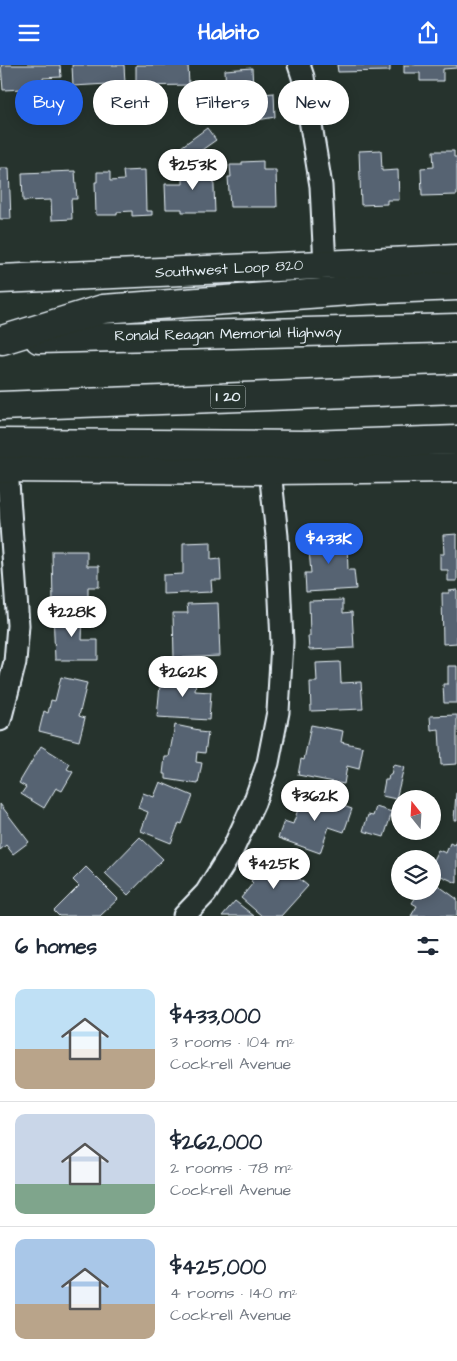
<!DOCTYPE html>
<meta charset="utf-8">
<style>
body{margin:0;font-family:"Architects Daughter",sans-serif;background:#f2f2f3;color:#1f2937;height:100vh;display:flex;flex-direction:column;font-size:19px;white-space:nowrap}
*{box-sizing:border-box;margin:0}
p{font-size:16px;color:#747a83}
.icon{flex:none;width:28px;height:28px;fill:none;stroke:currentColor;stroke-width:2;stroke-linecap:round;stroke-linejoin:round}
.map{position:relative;height:851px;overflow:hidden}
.details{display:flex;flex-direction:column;background:#fff;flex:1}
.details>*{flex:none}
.guide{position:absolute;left:15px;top:15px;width:428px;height:45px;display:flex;gap:10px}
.needle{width:32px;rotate:342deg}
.fabs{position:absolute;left:391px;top:725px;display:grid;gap:10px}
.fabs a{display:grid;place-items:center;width:50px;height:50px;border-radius:50%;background:#fff;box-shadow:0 2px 12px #0003;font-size:25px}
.price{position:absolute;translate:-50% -42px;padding:0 11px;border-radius:18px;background:#fff;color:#222;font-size:16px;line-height:32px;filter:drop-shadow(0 1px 2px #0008)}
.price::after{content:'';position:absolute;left:50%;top:30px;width:15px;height:11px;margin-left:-8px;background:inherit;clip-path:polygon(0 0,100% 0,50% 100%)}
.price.selected{background:#2563eb;color:#fff}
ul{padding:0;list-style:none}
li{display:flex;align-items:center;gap:15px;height:125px;padding:0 15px}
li+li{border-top:1px solid #e0e1e3}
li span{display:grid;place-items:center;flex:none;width:140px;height:100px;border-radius:10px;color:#555}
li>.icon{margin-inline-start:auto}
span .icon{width:60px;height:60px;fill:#fffc;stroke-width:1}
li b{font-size:21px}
h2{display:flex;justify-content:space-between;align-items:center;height:60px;padding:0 15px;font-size:21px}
.pill{padding:0 18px;border-radius:22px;background:#fff;box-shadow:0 2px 12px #0003;font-size:18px;line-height:45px}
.pill.selected{background:#2563eb;color:#fff}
header{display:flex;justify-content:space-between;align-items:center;height:65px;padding:0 15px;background:#2563eb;color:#fff;font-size:22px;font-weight:700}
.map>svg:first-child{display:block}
</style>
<header><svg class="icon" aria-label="menu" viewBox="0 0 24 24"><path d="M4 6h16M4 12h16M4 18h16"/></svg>Habito<svg class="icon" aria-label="share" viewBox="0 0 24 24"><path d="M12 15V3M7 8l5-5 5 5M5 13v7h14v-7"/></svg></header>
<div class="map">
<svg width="457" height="851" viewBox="0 0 457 851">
<rect width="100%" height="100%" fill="#26332d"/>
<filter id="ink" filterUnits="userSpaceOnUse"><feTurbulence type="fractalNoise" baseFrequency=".02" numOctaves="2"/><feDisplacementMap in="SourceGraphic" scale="10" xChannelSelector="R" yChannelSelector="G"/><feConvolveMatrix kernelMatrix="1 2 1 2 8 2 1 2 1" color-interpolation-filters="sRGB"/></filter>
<g filter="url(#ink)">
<g fill="#576472" stroke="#e8f1f8">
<path d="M1,0h59l1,12 -18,1 1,10 -41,2z"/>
<path d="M72,0h52l1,18 -52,3z"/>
<path d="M136,0h52l1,20 -53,1z"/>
<path d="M337,0h53v6l-52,1z"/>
<path d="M404,0h53v3l-14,1v12h-23v-8h-16z"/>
<path d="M252,3l1,21h-5v9l-13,1 -1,-8 -8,1 -1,-22z"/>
<path d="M274,28l1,24 -17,3v-3l-5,1 -2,-23z"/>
<path d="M207,63l9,12 -27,19 -8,-12z"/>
<path d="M381,85l1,21 16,-1 1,30h-12v4l-26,1 -2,-54z"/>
<path d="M433,86h21v6h3v38l-35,1 -1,-28 13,-1z"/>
<path d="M263,96v9h13l1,37h-47l-2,-30h3l-1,-12h12v-3z"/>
<path d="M196,98h17l2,49h-33v-3h-16l-1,-25h18v-11l13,-1z"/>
<path d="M0,103h9l2,51h-11z"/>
<path d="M145,105l1,41h6v4l-20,1v-5l-15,1v3h-21l-1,-33h2v-10h13v9l14,-1 -1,-9z"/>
<path d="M75,106l2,28h-6l1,20 -20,1 -1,-20 -28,1 -1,-28z"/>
<path d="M457,469v47h-9v-11h-8v-16h4l-1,-19z"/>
<path d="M344,470l1,9h2l1,26h6l2,19 -50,3 -1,-19h6l-3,-35z"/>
<path d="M211,477v18l9,-1 1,21h-10l1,12 -49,2v-19l20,-1v-31z"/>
<path d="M52,486h35v15h12v21h-11v16l-35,1z"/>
<path d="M457,525v53l-14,1 -1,-51h7v-2z"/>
<path d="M343,535v13l9,-1 2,36 -45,2 -1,-14h2l-1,-35z"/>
<path d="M218,538l2,53 -46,2 -1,-45h15l-1,-9z"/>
<path d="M53,546l30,1 -1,28h16v20h-43z"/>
<path d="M340,597l1,21 20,-1 2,27 -52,2 -1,-29h7l-1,-19z"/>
<path d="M448,601h9v37h-13l-1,-19h5z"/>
<path d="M170,605l27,1 -2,20 16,1 -2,28 -52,-3 3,-32 9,1z"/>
<path d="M61,612l26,6 -8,33 6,2 -6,23 -40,-10 5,-20 4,2 3,-13 4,1z"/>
<path d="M457,650v49l-16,1 -2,-36 -8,1 -1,-14z"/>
<path d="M175,660l24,5v2l9,1 -3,20 -8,-1 -1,10 6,1 -4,21 -32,-5v-5h-3l2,-17h4z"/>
<path d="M311,660l32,6 -2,11 22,5 -4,22 -12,-3 -3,18 -46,-9 3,-16 3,1z"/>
<path d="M41,681l29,18 -3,5 6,3 -11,19 -6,-3 -12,20 -23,-14 5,-7 -7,-4z"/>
<path d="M393,700l11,2 -8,32 -14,-3 3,-16h3l1,-5h2z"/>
<path d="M160,717l33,14 -11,28 -3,-1 -8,20 -30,-12 7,-19 -10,-4 5,-15 11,4z"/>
<path d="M304,727l48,17 -8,23 -15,-5 -9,26 -42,-15 6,-17 9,3z"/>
<path d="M456,728h1v27h-3z"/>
<path d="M0,739l29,38 -16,12 -7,-9 -6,5z"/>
<path d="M376,742l16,5 -8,25 -21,-6 5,-16 5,1z"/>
<path d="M140,772l23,22 -35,36 -23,-22z"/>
<path d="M457,773v45l-25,-11v-10l6,-12 8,3 4,-10 4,2z"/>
<path d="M274,793l34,28 -27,30h-19l-21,-18 12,-15 -2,-2 16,-18 2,2z"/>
<path d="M86,802l32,32 -18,17h-41l-5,-5 25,-25 -6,-6z"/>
<path d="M432,816l25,18v17h-46l6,-10 -5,-3 8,-12h12z"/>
<path d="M235,836l19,15h-32z"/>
</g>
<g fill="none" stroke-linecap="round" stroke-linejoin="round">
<g stroke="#e8f1f8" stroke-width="25">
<g id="minor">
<path d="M299,0l4,12 18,109 4,79"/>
<path d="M0,655l15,-58 3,-37 -11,-157"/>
<path d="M184,851l22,-23 26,-42 22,-48 14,-40 10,-51 4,-70 -5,-106 -7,-66"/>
</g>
</g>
<g stroke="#e8f1f8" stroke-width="31">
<g id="secondary">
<path d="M0,214l457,-20"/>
<path d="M0,403l270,2 187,-2"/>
</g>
</g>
<g stroke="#e8f1f8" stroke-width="31">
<g id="motorway">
<path d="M39,274l418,-11"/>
<path d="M2,275l101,-31 260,-19 94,-4"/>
<path d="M0,341l457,-17"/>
<path d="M0,378l307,2 150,-5"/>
</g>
</g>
<use href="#minor" stroke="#26332d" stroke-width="21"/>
<use href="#secondary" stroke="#26332d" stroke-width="28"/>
<use href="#motorway" stroke="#26332d" stroke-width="28"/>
</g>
</g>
<g text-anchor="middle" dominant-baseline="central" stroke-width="5" stroke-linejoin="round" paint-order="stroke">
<rect fill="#26332d" stroke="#aeb8bb" stroke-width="1" x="210.5" y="320.5" width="35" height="23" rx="4"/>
<g font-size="14" font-weight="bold" fill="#e8f1f8">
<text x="228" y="332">I 20</text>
</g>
<g font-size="15" fill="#e8f1f8" stroke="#26332d">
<text transform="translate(229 204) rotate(-3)">Southwest Loop 820</text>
<text transform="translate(228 269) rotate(-1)">Ronald Reagan Memorial Highway</text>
</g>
</g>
</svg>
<div class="fabs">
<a><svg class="needle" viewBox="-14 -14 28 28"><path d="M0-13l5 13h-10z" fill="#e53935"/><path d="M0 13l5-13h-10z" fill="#747a83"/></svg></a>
<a><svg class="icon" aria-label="layers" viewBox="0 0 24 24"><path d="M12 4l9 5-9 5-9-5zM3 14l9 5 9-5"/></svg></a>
</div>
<b class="price" style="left:193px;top:126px">$253K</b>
<b class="price selected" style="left:329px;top:500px">$433K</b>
<b class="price" style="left:72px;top:573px">$228K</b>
<b class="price" style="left:183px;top:633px">$262K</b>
<b class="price" style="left:315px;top:757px">$362K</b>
<b class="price" style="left:274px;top:825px">$425K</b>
<div class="guide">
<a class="pill selected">Buy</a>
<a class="pill">Rent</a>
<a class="pill">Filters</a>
<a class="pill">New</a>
</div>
</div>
<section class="details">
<h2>6 homes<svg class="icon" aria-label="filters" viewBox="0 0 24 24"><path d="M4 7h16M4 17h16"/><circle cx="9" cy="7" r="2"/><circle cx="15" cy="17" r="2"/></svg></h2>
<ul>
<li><span style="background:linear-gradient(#bfe0f5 60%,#b9a48a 0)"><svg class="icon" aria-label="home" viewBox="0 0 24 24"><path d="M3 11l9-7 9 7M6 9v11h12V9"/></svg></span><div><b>$433,000</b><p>3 rooms · 104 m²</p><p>Cockrell Avenue</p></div></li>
<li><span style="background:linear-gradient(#c9d6e8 70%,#7fa58c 0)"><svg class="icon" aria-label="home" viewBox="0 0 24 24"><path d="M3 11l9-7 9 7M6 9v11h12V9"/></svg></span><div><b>$262,000</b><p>2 rooms · 78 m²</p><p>Cockrell Avenue</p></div></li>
<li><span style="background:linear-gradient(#a9c7e8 65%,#b9a48a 0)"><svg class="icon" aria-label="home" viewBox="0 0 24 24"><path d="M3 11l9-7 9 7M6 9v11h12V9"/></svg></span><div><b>$425,000</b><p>4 rooms · 140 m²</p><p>Cockrell Avenue</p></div></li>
</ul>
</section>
